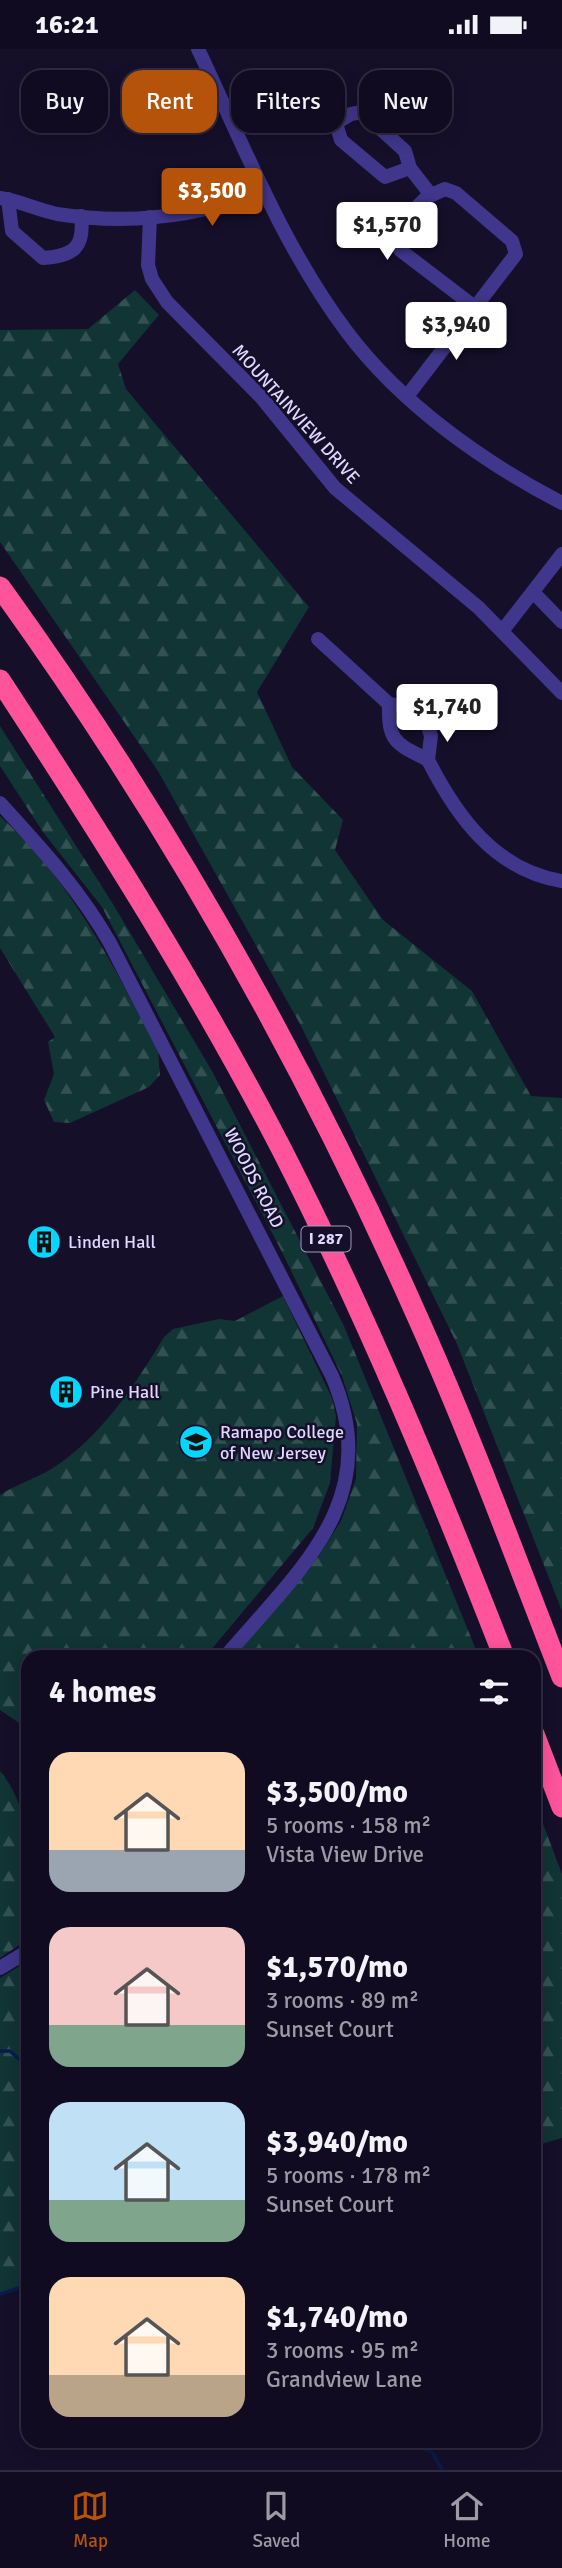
<!DOCTYPE html>
<meta charset="utf-8">
<style>
body{margin:0;font-family:Signika,sans-serif;background:#1e192d;color:#f1f3f6;height:100vh;display:flex;flex-direction:column;font-size:26px;white-space:nowrap}
*{box-sizing:border-box;margin:0}
p{font-size:23px;color:#9c9ba5}
.icon{flex:none;width:38px;height:38px;fill:none;stroke:currentColor;stroke-width:2;stroke-linecap:round;stroke-linejoin:round}
.map{position:relative;flex:1;overflow:hidden}
.panel{position:absolute;left:21px;top:1601px;width:520px;height:798px;display:flex;flex-direction:column;background:#100b20;border-radius:21px;box-shadow:0 4px 18px #0003,0 0 0 2px #302b3e}
.panel>*{flex:none}
.hud{position:absolute;left:21px;top:21px;width:522px;height:63px;display:flex;gap:14px}
.price{position:absolute;translate:-50% -60px;padding:0 16px;border-radius:7px;background:#fff;color:#222;font-size:23px;line-height:46px;filter:drop-shadow(0 2px 4px #0008)}
.price::after{content:'';position:absolute;left:50%;top:42px;width:21px;height:16px;margin-left:-10px;background:inherit;clip-path:polygon(0 0,100% 0,50% 100%)}
.price.active{background:#b45309;color:#fff}
ul{padding:0;list-style:none}
li{display:flex;align-items:center;gap:21px;height:175px;padding:0 28px}
li span{display:grid;place-items:center;flex:none;width:196px;height:140px;border-radius:21px;color:#555}
li>.icon{margin-inline-start:auto}
span .icon{width:84px;height:84px;fill:#fffc;stroke-width:1}
li b{font-size:30px}
h2{display:flex;justify-content:space-between;align-items:center;height:84px;padding:0 28px;font-size:30px}
.chip{padding:0 24px;border-radius:21px;background:#100b20;box-shadow:0 4px 18px #0003,0 0 0 2px #302b3e;font-size:24px;line-height:63px}
.chip.active{background:#b45309;color:#fff}
.status{display:flex;justify-content:space-between;align-items:center;height:49px;padding:0 35px;background:#100b20;direction:ltr}
.status svg{height:19px;fill:currentColor}
.menu{display:flex;justify-content:space-around;align-items:center;height:98px;border-top:2px solid #302b3e;background:#100b20;font-size:19px;color:#9c9ba5}
.menu a{display:grid;justify-items:center;gap:4px}
.menu .active{color:#b45309}
.map>svg:first-child{display:block}
</style>
<div class="status"><b>16:21</b><svg viewBox="0 0 49 12"><path d="M0 12V9h3v3zM5 12V6h3v6zM10 12V3h3v9zM15 12V0h3v12zM26 1h20v11H26zM47 4h2v5h-2z"/></svg></div>
<div class="map">
<svg width="562" height="2421" viewBox="0 0 562 2421">
<defs>
<pattern id="forest-firs" width="22" height="20" patternUnits="userSpaceOnUse" patternTransform="scale(1.75)"><rect width="22" height="20" fill="#113435"/><path d="M5 1l3.5 6h-7zM16 11l3.5 6h-7z" fill="#335153"/></pattern>
</defs>
<rect width="100%" height="100%" fill="#150f2a"/>
<g fill="url(#forest-firs)">
<path d="M135,241l24,25 -41,49 8,25 183,218 -52,85 35,75 51,53 -8,30 48,70 89,71 59,105 31,2v513l-105,-267 -157,-320 -142,-253 -158,-229v-212l88,-1z"/>
<path d="M0,677l113,178 99,167 132,255 135,331h-245l85,-101 22,-35 15,-42 1,-55 -15,-48 -60,-124 -180,-345 -59,-75 -43,-66z"/>
<path d="M0,767c72,66 114,150 158,235l2,24 -11,12 -79,36 -16,-1 -10,-22 10,-26 -6,-32 7,-5 -55,-89z"/>
<path d="M283,1247l49,102 4,18 -6,67 -17,45 -108,129h-177v72l-28,-19v-215c16,-11 36,-16 53,-27 48,-31 82,-83 111,-131l9,-8 46,-10 16,2z"/>
<path d="M0,1722c38,45 28,113 28,168l-28,19z"/>
<path d="M534,1751l28,74v264l-28,8z"/>
<path d="M28,1912v324l-28,9v-316z"/>
</g>
<g fill="none" stroke-linecap="round" stroke-linejoin="round">
<g stroke="#071c4b" stroke-width="3.5">
<path d="M0,2002h10l18,16"/>
<path d="M0,2245l28,-9"/>
<path d="M407,2392l26,12 9,17"/>
</g>
<g stroke="#40378c" stroke-width="14">
<path d="M198,0c45,95 85,198 149,283 54,72 136,130 215,171"/>
<path d="M309,55l27,19"/>
<path d="M410,119l-25,9 -44,-37 -5,-17 15,-9 11,-2 43,39 5,17 21,27"/>
<path d="M0,149c20,3 38,12 57,16 71,11 141,3 207,-23"/>
<path d="M8,150l4,32 31,27c30,-2 42,-10 38,-42"/>
<path d="M150,168l-2,48 4,14 15,23 94,95 74,91 144,120 83,85"/>
<path d="M408,346l108,-141 -4,-13 -56,-48 -11,-4 -18,8 -11,11 -16,24v18l76,58"/>
<path d="M533,543l29,30"/>
<path d="M503,581l59,-76"/>
<path d="M318,590l71,65 23,4 14,11 5,17 -3,24c29,57 67,110 134,121"/>
<path d="M389,655c-1,39 7,39 39,56"/>
<path d="M0,754c41,45 80,87 110,140l222,433c53,124 -33,194 -107,281"/>
<path d="M0,1919l28,-17"/>
</g>
<g stroke="#ff539b" stroke-width="21">
<path d="M0,538c163,226 304,474 417,729 53,118 98,240 145,361"/>
<path d="M0,631c100,153 198,308 282,470 84,165 155,335 222,507"/>
<path d="M534,1685l28,73"/>
</g>
</g>
<defs>
<g id="building-disc" transform="scale(1.75)"><circle r="9.5" fill="#04d7ff" stroke="#150f2a"/><path d="M-4-6H4V6H1V3H-1V6H-4ZM-2.5-4.3h1.7v1.8h-1.7ZM.8-4.3h1.7v1.8H.8ZM-2.5-1h1.7V.8h-1.7ZM.8-1h1.7V.8H.8Z" fill="#111"/></g>
<g id="university-disc" transform="scale(1.75)"><circle r="9.5" fill="#04d7ff" stroke="#150f2a"/><path d="M0-5L7-2L0 1L-7-2ZM-4 1L0 2.5L4 1V4Q0 6-4 4Z" fill="#111"/></g>
</defs>
<g fill-rule="evenodd">
<use href="#building-disc" x="44" y="1193"/>
<use href="#building-disc" x="66" y="1343"/>
<use href="#university-disc" x="196" y="1393"/>
</g>
<g text-anchor="middle" dominant-baseline="central" stroke-width="5" stroke-linejoin="round" paint-order="stroke">
<rect fill="#150f2a" stroke="#a29cbf" stroke-width="2" x="301.5" y="1177.5" width="49" height="25" rx="5"/>
<g font-size="16" font-weight="bold" fill="#dfd8ff">
<text x="326" y="1190">I 287</text>
</g>
<g font-size="18" fill="#dfd8ff" stroke="#150f2a">
<text transform="translate(296 365) rotate(48)">MOUNTAINVIEW DRIVE</text>
<text transform="translate(254 1129) rotate(63)">WOODS ROAD</text>
</g>
<g font-size="18" fill="#dfd8ff" stroke="#150f2a" text-anchor="start">
<text x="68" y="1193">Linden Hall</text>
<text x="90" y="1343">Pine Hall</text>
<text x="220" y="1383">Ramapo College<tspan x="220" dy="21">of New Jersey</tspan></text>
</g>
</g>
</svg>
<b class="price active" style="left:212px;top:179px">$3,500</b>
<b class="price" style="left:387px;top:213px">$1,570</b>
<b class="price" style="left:456px;top:313px">$3,940</b>
<b class="price" style="left:447px;top:695px">$1,740</b>
<div class="hud">
<a class="chip">Buy</a>
<a class="chip active">Rent</a>
<a class="chip">Filters</a>
<a class="chip">New</a>
</div>
<section class="panel">
<h2>4 homes<svg class="icon" aria-label="filters" viewBox="0 0 24 24"><path d="M4 7h16M4 17h16"/><circle cx="9" cy="7" r="2"/><circle cx="15" cy="17" r="2"/></svg></h2>
<ul>
<li><span style="background:linear-gradient(#ffd9b3 70%,#9aa5b1 0)"><svg class="icon" aria-label="home" viewBox="0 0 24 24"><path d="M3 11l9-7 9 7M6 9v11h12V9"/></svg></span><div><b>$3,500/mo</b><p>5 rooms · 158 m²</p><p>Vista View Drive</p></div></li>
<li><span style="background:linear-gradient(#f6c9c9 70%,#7fa58c 0)"><svg class="icon" aria-label="home" viewBox="0 0 24 24"><path d="M3 11l9-7 9 7M6 9v11h12V9"/></svg></span><div><b>$1,570/mo</b><p>3 rooms · 89 m²</p><p>Sunset Court</p></div></li>
<li><span style="background:linear-gradient(#bfe0f5 70%,#7fa58c 0)"><svg class="icon" aria-label="home" viewBox="0 0 24 24"><path d="M3 11l9-7 9 7M6 9v11h12V9"/></svg></span><div><b>$3,940/mo</b><p>5 rooms · 178 m²</p><p>Sunset Court</p></div></li>
<li><span style="background:linear-gradient(#ffd9b3 70%,#b9a48a 0)"><svg class="icon" aria-label="home" viewBox="0 0 24 24"><path d="M3 11l9-7 9 7M6 9v11h12V9"/></svg></span><div><b>$1,740/mo</b><p>3 rooms · 95 m²</p><p>Grandview Lane</p></div></li>
</ul>
</section>
</div>
<nav class="menu">
<a class="active"><svg class="icon" aria-label="map" viewBox="0 0 24 24"><path d="M3 6l6-2 6 2 6-2v14l-6 2-6-2-6 2zM9 4v14M15 6v14"/></svg>Map</a>
<a><svg class="icon" aria-label="saved" viewBox="0 0 24 24"><path d="M7 4h10v16l-5-4-5 4z"/></svg>Saved</a>
<a><svg class="icon" aria-label="home" viewBox="0 0 24 24"><path d="M3 11l9-7 9 7M6 9v11h12V9"/></svg>Home</a>
</nav>
